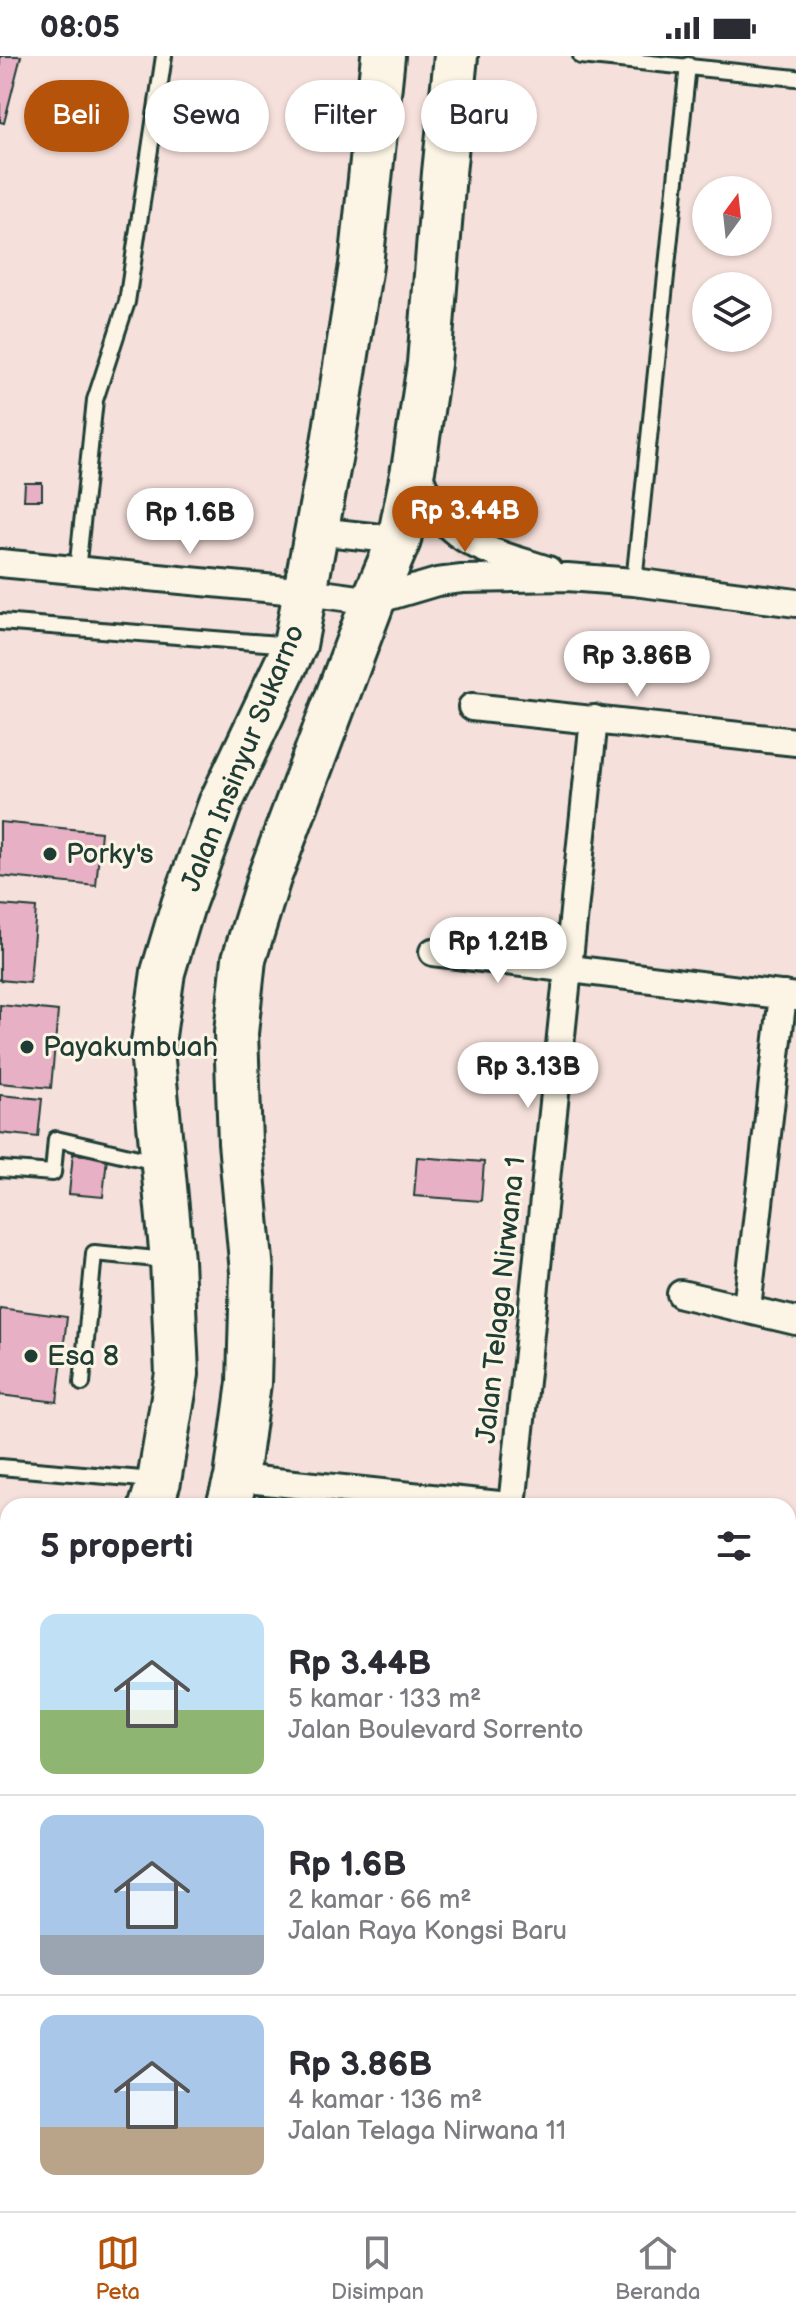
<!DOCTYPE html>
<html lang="id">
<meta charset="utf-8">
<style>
body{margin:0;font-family:"Balsamiq Sans",sans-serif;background:#f2f2f3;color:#2b2b33;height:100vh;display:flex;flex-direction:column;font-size:30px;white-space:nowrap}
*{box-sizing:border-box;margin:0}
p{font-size:26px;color:#7c7c81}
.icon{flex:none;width:44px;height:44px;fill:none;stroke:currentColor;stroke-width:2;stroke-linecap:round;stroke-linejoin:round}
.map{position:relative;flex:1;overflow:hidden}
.side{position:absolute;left:0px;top:1442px;width:796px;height:714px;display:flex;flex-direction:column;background:#fff;border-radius:24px 24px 0 0;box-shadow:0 2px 6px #0004}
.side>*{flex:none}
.hud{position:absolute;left:24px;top:24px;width:748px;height:72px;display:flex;gap:16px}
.needle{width:52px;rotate:15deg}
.tools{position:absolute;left:692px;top:120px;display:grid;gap:16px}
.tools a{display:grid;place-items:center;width:80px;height:80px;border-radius:50%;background:#fff;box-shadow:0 2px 6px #0004;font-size:40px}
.price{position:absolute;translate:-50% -68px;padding:0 18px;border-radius:28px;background:#fff;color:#222;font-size:26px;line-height:52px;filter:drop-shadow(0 2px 4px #0008)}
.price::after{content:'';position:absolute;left:50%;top:48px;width:24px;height:18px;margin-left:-12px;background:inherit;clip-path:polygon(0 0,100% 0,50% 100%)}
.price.active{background:#b45309;color:#fff}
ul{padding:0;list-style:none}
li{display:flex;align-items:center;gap:24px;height:200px;padding:0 40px}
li+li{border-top:2px solid #e1e1e2}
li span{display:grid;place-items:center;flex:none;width:224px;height:160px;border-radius:16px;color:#555}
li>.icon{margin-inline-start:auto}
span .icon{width:96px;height:96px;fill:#fffc;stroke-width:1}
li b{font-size:34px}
h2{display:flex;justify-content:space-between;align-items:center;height:96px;padding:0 40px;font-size:34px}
.chip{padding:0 28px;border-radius:36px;background:#fff;box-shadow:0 2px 6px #0004;font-size:28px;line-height:72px}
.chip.active{background:#b45309;color:#fff}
.status{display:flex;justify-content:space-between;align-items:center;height:56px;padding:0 40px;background:#fff;direction:ltr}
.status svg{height:22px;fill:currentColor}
.tab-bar{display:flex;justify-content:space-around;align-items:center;height:112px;border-top:2px solid #e1e1e2;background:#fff;font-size:22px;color:#7c7c81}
.tab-bar a{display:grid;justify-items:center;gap:4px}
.tab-bar .active{color:#b45309}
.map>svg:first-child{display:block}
</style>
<div class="status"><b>08:05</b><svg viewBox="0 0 49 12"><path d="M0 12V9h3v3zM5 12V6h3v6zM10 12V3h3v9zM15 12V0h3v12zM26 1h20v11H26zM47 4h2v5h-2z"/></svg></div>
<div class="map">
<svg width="796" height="2155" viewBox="0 0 796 2155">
<rect width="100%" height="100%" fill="#f6e0db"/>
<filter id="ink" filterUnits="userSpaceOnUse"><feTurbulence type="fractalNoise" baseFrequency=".0125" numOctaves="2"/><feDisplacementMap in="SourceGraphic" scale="16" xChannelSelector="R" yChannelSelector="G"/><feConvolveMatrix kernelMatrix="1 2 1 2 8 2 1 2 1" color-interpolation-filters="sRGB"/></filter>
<g filter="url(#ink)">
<g fill="#e8b0c4" stroke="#1f3d34" stroke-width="2">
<path d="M0,0h21l-17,67 -4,-1z"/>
<path d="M25,427h17v17h-18z"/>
<path d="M0,766l101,10 -5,54 -96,-10z"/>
<path d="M0,849l36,3 -6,75 -30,-3z"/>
<path d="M0,949l58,6 -7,77 -51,-5z"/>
<path d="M0,1039l42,4 -4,38 -38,-4z"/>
<path d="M73,1098l34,3 -4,40 -34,-3z"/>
<path d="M417,1101l67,5 -3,39 -67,-5z"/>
<path d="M0,1252l67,9 -10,85 -57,-7z"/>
</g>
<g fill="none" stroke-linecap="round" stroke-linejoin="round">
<g stroke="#1f3d34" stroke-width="20">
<g id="lane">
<path d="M581,0l215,22"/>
<path d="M77,515l18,-171 32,-98 37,-246"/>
<path d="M634,526l54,-517"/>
<path d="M0,566l291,23"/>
<path d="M0,1113l53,4 3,-34 104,24"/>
<path d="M82,1327l12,-130 73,7"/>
<path d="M0,1411l154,13"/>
</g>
</g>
<g stroke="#1f3d34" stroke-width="32">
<g id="street">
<path d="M414,409c7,14 13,31 22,45 23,38 73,47 112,60"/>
<path d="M317,475l82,9"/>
<path d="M0,507l307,29 66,9 64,-19 25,-3 105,-2 67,5 162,21"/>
<path d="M472,651l324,35"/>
<path d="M433,896l363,45"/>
<path d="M681,1238l115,27"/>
<path d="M747,1252l36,-313"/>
<path d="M236,1422l273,28"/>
<path d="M512,1450l82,-787"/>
<path d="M788,1496l8,2"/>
<path d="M788,1611l8,2"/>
<path d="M788,1857l8,3"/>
<path d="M788,2070l8,-10"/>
<path d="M434,2155v-7"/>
<path d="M665,2155l1,-7"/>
<path d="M718,2155l7,-7"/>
</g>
</g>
<g stroke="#1f3d34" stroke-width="48">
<g id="primary">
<path d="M151,1450l8,-25 18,-107 -5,-114 -20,-210 11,-78 20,-67 37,-101 75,-159 38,-202 28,-178 22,-209"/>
<path d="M228,1450l8,-28 13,-95 3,-111 -12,-130 -4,-109 8,-74 25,-81 104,-277 26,-61 15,-76 15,-100 15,-191 12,-117"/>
<path d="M0,1697l8,-9"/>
<path d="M0,1807l8,-8"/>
</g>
</g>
<use href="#lane" stroke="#fcf5e5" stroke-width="14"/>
<use href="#street" stroke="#fcf5e5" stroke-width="26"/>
<use href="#primary" stroke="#fcf5e5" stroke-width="42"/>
</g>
</g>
<g fill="#1f3d34" stroke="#fcf5e5" stroke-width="3">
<circle cx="50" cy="798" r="8"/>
<circle cx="27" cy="991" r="8"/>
<circle cx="31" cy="1300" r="8"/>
</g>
<g text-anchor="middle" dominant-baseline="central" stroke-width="6" stroke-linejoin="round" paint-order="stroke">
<g font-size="28" fill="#1f3d34" stroke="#fcf5e5">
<text transform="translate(243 702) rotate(-68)">Jalan Insinyur Sukarno</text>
<text transform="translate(501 1244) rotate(-84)">Jalan Telaga Nirwana 1</text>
</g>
<g font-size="28" fill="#1f3d34" stroke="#fcf5e5" text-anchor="start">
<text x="66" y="798">Porky's</text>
<text x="43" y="991">Payakumbuah</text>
<text x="47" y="1300">Esa 8</text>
</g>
</g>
</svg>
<div class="tools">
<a><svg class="needle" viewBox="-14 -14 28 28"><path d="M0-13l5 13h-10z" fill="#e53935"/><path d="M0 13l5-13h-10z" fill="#7c7c81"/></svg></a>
<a><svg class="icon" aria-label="layers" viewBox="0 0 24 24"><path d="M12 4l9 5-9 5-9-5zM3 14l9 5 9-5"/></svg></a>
</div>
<b class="price active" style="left:465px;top:498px">Rp 3.44B</b>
<b class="price" style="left:190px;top:500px">Rp 1.6B</b>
<b class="price" style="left:637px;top:643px">Rp 3.86B</b>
<b class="price" style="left:498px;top:929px">Rp 1.21B</b>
<b class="price" style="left:528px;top:1054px">Rp 3.13B</b>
<div class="hud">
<a class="chip active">Beli</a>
<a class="chip">Sewa</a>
<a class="chip">Filter</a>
<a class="chip">Baru</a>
</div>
<section class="side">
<h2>5 properti<svg class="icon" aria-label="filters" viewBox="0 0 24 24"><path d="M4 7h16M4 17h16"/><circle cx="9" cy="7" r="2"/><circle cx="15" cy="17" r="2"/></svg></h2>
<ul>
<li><span style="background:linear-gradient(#bfe0f5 60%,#8fb573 0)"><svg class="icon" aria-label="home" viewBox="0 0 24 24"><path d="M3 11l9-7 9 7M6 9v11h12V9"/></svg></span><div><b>Rp 3.44B</b><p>5 kamar · 133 m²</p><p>Jalan Boulevard Sorrento</p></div></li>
<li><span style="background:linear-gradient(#a9c7e8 75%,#9aa5b1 0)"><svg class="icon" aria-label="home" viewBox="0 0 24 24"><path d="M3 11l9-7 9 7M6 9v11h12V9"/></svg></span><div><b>Rp 1.6B</b><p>2 kamar · 66 m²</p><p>Jalan Raya Kongsi Baru</p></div></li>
<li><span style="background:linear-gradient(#a9c7e8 70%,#b9a48a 0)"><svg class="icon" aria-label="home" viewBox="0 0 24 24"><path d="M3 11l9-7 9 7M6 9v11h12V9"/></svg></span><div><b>Rp 3.86B</b><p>4 kamar · 136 m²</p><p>Jalan Telaga Nirwana 11</p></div></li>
</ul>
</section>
</div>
<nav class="tab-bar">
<a class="active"><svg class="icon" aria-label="map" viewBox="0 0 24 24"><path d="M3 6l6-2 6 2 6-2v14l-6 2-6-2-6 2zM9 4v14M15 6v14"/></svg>Peta</a>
<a><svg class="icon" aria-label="saved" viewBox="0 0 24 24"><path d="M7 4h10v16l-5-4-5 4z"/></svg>Disimpan</a>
<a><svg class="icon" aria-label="home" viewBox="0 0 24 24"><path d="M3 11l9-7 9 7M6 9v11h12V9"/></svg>Beranda</a>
</nav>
